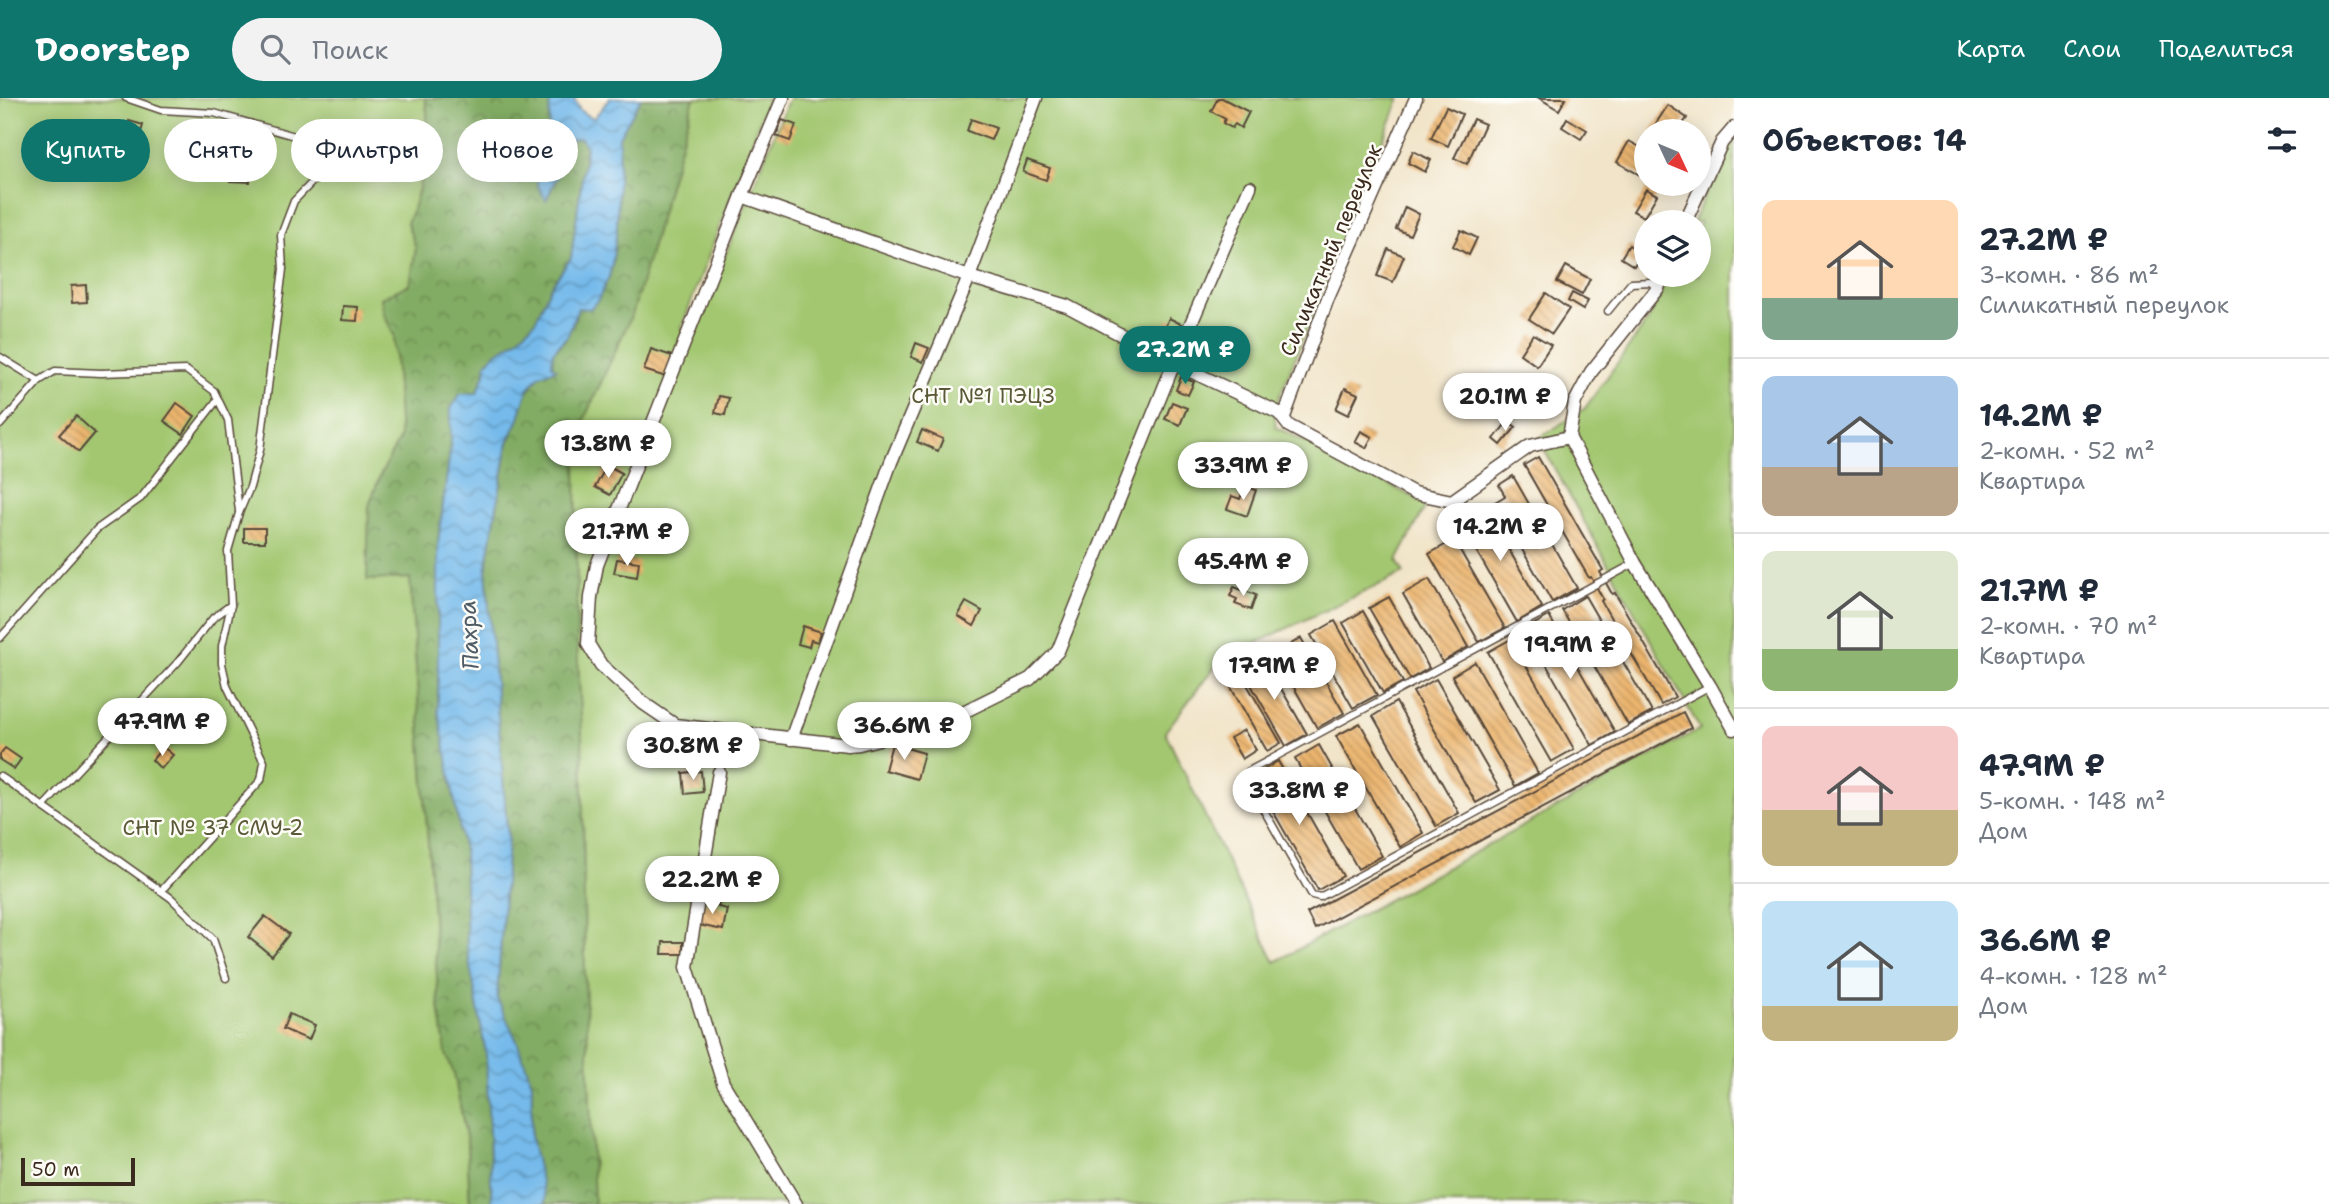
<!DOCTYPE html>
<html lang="ru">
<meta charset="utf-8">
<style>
body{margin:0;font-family:"Shantell Sans",sans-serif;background:#f2f2f3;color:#1f2937;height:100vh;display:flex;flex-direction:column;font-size:26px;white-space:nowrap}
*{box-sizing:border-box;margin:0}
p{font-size:23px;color:#747a83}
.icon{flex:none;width:38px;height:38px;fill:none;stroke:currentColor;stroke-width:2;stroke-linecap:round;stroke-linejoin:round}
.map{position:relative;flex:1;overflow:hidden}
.details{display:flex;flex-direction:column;background:#fff;width:595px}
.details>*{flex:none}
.banner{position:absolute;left:21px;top:21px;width:665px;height:63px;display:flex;gap:14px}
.needle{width:46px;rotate:134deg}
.buttons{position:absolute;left:1634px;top:21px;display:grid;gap:14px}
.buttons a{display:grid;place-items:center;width:77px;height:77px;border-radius:50%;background:#fff;box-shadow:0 4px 18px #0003;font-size:35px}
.scale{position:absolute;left:21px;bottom:18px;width:114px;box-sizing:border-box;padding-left:7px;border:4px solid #3b2a1e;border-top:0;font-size:19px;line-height:24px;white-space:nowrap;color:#3b2a1e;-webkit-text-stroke:5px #fdfcf7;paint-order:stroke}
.price{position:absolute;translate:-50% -60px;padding:0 16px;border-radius:24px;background:#fff;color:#222;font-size:23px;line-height:46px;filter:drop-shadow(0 2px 4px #0008)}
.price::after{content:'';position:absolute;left:50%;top:42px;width:21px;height:16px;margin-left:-10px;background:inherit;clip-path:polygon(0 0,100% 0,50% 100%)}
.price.current{background:#0f766e;color:#fff}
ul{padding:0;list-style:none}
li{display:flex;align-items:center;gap:21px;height:175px;padding:0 28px}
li+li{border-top:2px solid #e0e1e3}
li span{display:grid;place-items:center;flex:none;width:196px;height:140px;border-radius:14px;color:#555}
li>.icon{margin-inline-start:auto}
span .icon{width:84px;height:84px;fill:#fffc;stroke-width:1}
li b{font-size:30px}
h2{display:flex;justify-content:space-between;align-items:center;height:84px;padding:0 28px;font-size:30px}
.tag{padding:0 24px;border-radius:32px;background:#fff;box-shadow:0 4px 18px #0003;font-size:24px;line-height:63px}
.tag.current{background:#0f766e;color:#fff}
header{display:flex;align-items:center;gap:42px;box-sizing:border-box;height:98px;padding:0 35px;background:#0f766e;color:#fff}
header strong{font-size:33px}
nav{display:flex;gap:38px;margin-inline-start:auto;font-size:24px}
.search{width:490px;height:63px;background:#f2f2f3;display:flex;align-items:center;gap:18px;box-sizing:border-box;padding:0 24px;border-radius:38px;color:#747a83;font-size:26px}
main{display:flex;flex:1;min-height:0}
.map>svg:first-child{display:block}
</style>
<header>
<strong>Doorstep</strong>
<div class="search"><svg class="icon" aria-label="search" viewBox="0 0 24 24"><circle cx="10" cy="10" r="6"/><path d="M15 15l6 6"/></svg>Поиск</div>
<nav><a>Карта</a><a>Слои</a><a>Поделиться</a></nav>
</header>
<main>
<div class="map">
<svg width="1734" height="1106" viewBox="0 0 1734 1106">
<defs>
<pattern id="forest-crowns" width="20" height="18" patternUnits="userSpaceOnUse" patternTransform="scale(1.75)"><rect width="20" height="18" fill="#82ac63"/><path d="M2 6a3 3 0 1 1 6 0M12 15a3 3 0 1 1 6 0" fill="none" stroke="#6c8c51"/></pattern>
<pattern id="water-waves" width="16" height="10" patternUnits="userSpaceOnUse" patternTransform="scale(1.75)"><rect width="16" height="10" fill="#74baeb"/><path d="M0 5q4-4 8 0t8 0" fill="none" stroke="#6097be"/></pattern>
<pattern id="building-back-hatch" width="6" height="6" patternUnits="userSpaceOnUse" patternTransform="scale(1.75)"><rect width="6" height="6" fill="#ecb56e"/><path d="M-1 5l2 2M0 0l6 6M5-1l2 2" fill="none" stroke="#c0935a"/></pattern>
</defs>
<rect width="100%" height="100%" fill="#fdfcf7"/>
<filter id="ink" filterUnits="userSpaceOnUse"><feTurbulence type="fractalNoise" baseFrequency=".0143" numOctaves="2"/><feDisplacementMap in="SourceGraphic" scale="14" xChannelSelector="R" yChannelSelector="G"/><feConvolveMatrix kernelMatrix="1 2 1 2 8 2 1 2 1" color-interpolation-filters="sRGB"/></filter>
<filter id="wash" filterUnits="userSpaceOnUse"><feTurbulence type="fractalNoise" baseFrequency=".00686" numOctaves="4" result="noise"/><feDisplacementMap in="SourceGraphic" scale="28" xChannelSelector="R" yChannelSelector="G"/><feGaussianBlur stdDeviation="1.57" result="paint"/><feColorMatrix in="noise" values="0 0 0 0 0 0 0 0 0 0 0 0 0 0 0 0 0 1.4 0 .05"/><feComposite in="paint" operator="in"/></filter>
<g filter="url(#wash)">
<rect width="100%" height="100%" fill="#f1e4c8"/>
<g fill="#a3c771" stroke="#6f7848" stroke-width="2">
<path d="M0,0h425c7,33 -3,94 -18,125l9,25 -6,37 -29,13 3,16 10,21 6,103 -20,38 -11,30 -1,74 42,-2 29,427 7,49 8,19 13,69 3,62h-470z"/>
<path d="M694,0h74l-87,231 14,1 94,-232h611l-126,312 2,17 151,77 -30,57 7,12 -184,87 -55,72 110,230 425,-233 -162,-290 47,-31 64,-89 20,-44h30v-53h-6l35,-78 6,-3v1063h-1140l-9,-225 -3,-248 -5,-86 -1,-208 57,-125z"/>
</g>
<g fill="url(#forest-crowns)" stroke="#5e6b40" stroke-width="2">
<path d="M425,0h127c-5,8 -1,18 -3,27 -7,26 -24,49 -3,74l14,-28 10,-32 11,-1 5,9 -15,111 -21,30 -15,34 -19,18 -20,13 -10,10 -1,11 -8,19 -25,16 -1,35 -13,99v167l26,142 3,96 19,106 6,150h-22l-3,-62 -13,-69 -8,-19 -7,-49 -29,-427 -43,2 2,-74 11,-30 20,-38 -6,-103 -10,-21 -3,-16 29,-14 6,-36 -9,-25c15,-31 25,-92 18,-125z"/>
<path d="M641,0h53l-61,214 -57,125 1,208 5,86 3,248 9,225h-49l-14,-66 1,-55 -35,-85 11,-158 -22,-270 22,-128 10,-22 10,-31 12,-14 16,-6 -4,-4 1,-13c13,-11 21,-27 25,-44h12l8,-8 11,-23 3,-12 5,-36 2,-92z"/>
</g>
<path fill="url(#water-waves)" stroke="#587284" stroke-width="2" d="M552,0h22c4,11 8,17 20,20l16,-20h31l-22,39 -2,92 -5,36 -3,12 -11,23 -8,9 -12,-1 -10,27 -15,17 -1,13 4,4 -16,6 -12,14 -10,32 -10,21 -22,128 22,270 -11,158 20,43 15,42 -1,55 14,60v6h-53l-6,-150 -19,-106 -3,-96 -26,-142v-167l13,-99v-35l9,-15 17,-1 8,-19 1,-11 10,-10 20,-13 19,-18 15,-34 21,-30 15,-110 -5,-10 -11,2 -10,31 -14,29c-21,-28 -4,-47 3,-75 2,-9 -2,-19 3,-27z"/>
<g id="blocks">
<g fill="url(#building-back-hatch)">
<path d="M1218,0h4l27,14 -8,16 -6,-4 -3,4 -9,-5 2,-4 -14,-8z"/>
<path d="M1539,0h27l-7,12z"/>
<path d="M1668,7l19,13 -9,13h-27z"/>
<path d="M1446,9l16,7 -14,32 -17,-8z"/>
<path d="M1567,20l20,12 -6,9 -19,-12z"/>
<path d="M971,21l25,9 -5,12 -24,-9z"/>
<path d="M1473,21l12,5 -18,40 -13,-6z"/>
<path d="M782,22l14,5 -6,16 -14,-5z"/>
<path d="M129,23l14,4 -5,18 -14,-5z"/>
<path d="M1629,43l18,10v28l-30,-17z"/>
<path d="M233,52l19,1 -2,31 -20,-1z"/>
<path d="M1413,53l18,9 -6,12 -17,-9z"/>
<path d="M1027,62l23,8 -4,12 -23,-8z"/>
<path d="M1646,91l11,6 -13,22 -11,-6z"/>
<path d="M1405,109l14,7 -9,21 -14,-6z"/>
<path d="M1461,132l16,8 -8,17 -16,-9z"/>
<path d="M1629,147l12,8 -7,13 -13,-8z"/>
<path d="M1388,151l16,7 -11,26 -16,-6z"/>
<path d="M1566,168l24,13 -8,16 -25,-13z"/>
<path d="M86,187l1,17 -15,1 -1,-17z"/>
<path d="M1546,195l23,16 -17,25 -23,-15z"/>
<path d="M1572,195l16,8 -5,9 -15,-9z"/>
<path d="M343,208l15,1 -1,14 -15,-1z"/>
<path d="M1169,220l16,8 -10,21 -11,-5 6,-13 -5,-2z"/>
<path d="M1533,236l18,11 -14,21 -17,-12z"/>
<path d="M916,245l13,5 -6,14 -12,-5z"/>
<path d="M651,251l21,7 -6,21 -22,-7z"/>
<path d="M1181,279l13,5 -6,13 -12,-5z"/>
<path d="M1345,290l13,6 -10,21 -12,-6z"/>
<path d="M719,298l10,2 -4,17 -10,-2z"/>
<path d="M1172,304l15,6 -7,17 -15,-6z"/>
<path d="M177,305l18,13 -12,18 -19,-13z"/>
<path d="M76,318l19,17 -16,19 -20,-17z"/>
<path d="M1508,323l8,6 -15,18 -7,-6z"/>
<path d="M922,332l21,9 -5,12 -21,-9z"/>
<path d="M1361,333l11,6 -6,11 -11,-6z"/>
<path d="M1538,359l65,113 -3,2 12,22 3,-1 60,104 -14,8 -60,-104 2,-2 -12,-22 -2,1 -65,-113z"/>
<path d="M607,367l15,8 -12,22 -15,-8z"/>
<path d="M1513,378l64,112 -25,14 -57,-100 10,-6 -6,-11z"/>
<path d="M1245,388l11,4 -9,26 -20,-7 5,-13 8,3z"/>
<path d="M1483,407l59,102 -25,15 -59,-103z"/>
<rect x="244" y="430" width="21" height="14"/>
<path d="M1454,442l51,88 -26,14 -50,-88z"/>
<path d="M617,461l22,3 -2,15 -23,-4z"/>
<path d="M1429,481l39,68 -26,15 -39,-68z"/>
<path d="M1234,489l22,8 -5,15 -16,-6 2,-5 -7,-3z"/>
<path d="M1585,498l67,116 -24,13 -66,-115z"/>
<path d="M1389,499l40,71 -19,11 -41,-71z"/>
<path d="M966,504l16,9 -8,15 -16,-10z"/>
<path d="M1363,513l40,71 -20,11 -40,-70z"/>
<path d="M1549,518l66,116 -23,13 -66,-116z"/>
<path d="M1335,523l42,74 -24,13 -42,-73z"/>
<path d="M803,528l18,6 -3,10 -7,-2 -2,7 -11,-3z"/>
<path d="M1301,540l43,75 -27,15 -42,-74z"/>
<path d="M1511,541l63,110 -23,13 -63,-110z"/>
<path d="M1263,559l44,77 -21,12 -44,-77z"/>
<path d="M1475,564l63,111 -23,13 -63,-110z"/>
<path d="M1242,578l39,67 -14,8 -38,-67z"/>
<path d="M1436,581l64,111 -24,13 -63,-111z"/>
<path d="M1396,604l63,111 -23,13 -63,-110z"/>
<path d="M1683,614l8,16 -376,201 -8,-16z"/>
<path d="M1360,625l63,110 -23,14 -64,-111z"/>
<path d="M1244,632l12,20 -14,9 -12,-21z"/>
<path d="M892,646l32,9 -7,26 -32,-9z"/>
<path d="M1319,647l63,111 -24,13 -63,-110z"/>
<path d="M163,649l10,8 -12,14 -9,-9z"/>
<path d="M5,650l16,11 -7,10 -14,-9v-6z"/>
<path d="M1278,663l65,115 -25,14 -60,-105 12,-7 -5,-9z"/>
<path d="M701,673l2,21 -18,2 -2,-21z"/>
<path d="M708,802l11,3 -1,4 9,2 -4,21 -25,-5 4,-22 5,1z"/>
<path d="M265,818l24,18 -17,22 -24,-19z"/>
<path d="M663,844h20v12h-21z"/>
<path d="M289,916l26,11 -6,15 -26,-11z"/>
</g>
</g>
</g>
<g filter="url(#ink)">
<use href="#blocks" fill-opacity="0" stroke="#564638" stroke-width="2"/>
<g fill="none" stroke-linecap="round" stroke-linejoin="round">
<g stroke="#564638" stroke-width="9">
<g id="service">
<path d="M126,0l35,12 53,3 84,24 23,21v15l-27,28 -13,34 2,34 -23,181 -10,37 -11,26 -11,38 3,54 -9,41v18l5,22 37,76 -3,18 -100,111"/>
<path d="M1608,213l23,-28 19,-1 8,6"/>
<path d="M0,259l39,24 16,-10 46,2 85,-3 28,21 14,29 11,91"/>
<path d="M0,327l39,-44"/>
<path d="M1635,465l-386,208v13l63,111 8,2 390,-211"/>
<path d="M0,540l97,-109 44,-31 77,-99"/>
<path d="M0,678l171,122 42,41 13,39"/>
<path d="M43,709l135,-145 35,-44 18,-13"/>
</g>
</g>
<g stroke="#564638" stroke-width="15">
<g id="minor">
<path d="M783,0l-41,98 -145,369 -6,32 -3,47 13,21 42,38 32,22 173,20 11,-1 82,-21 89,-44 28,-28 116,-288 76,-176"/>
<path d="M742,98l227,81 98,29 107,57 105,50 10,13 125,67 38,8 78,-55 39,-9"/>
<path d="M1685,124l37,-80 12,-14"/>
<path d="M1284,319l44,-119 88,-200"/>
<path d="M1569,339l66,126 75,123 24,43"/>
<path d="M1569,339l6,-35 16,-30 67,-84 5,-13"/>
<path d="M791,641l100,-277 78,-185 67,-179"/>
<path d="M719,674l-32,195 36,116 73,121"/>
</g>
</g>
<use href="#service" stroke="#fff" stroke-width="6"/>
<use href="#minor" stroke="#fff" stroke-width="12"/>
</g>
</g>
<g text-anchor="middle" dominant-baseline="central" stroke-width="5" stroke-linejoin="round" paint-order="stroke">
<g font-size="21" fill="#3b2a1e" stroke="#fdfcf7">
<text transform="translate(1331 152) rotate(-67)">Силикатный переулок</text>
</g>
<g font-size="21" fill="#5a5937" stroke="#fdfcf7">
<text x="983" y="298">СНТ №1 ПЭЦЗ</text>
<text x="213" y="730">СНТ № 37 СМУ-2</text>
</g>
<g font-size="23" font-style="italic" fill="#4f5c66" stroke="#fdfcf7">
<text transform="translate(469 537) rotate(-93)">Пахра</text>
</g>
</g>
</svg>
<div class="buttons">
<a><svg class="needle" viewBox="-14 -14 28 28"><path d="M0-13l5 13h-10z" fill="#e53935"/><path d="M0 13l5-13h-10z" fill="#747a83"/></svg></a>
<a><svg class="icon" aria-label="layers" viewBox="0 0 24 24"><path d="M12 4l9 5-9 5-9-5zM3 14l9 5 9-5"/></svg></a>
</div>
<div class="scale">50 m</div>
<b class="price current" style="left:1185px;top:288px">27.2M ₽</b>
<b class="price" style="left:1505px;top:335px">20.1M ₽</b>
<b class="price" style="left:608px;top:382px">13.8M ₽</b>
<b class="price" style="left:1243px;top:404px">33.9M ₽</b>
<b class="price" style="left:1500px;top:465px">14.2M ₽</b>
<b class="price" style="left:627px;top:470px">21.7M ₽</b>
<b class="price" style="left:1243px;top:500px">45.4M ₽</b>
<b class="price" style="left:1570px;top:583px">19.9M ₽</b>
<b class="price" style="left:1274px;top:604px">17.9M ₽</b>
<b class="price" style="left:162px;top:660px">47.9M ₽</b>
<b class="price" style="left:904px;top:664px">36.6M ₽</b>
<b class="price" style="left:693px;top:684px">30.8M ₽</b>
<b class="price" style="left:1299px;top:729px">33.8M ₽</b>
<b class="price" style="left:712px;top:818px">22.2M ₽</b>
<div class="banner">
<a class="tag current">Купить</a>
<a class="tag">Снять</a>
<a class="tag">Фильтры</a>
<a class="tag">Новое</a>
</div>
</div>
<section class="details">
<h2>Объектов: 14<svg class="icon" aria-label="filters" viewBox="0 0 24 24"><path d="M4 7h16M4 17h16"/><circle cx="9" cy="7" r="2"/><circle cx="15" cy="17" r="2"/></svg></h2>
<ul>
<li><span style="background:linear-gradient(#ffd9b3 70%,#7fa58c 0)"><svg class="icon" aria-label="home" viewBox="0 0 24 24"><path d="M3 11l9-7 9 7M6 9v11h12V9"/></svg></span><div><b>27.2M ₽</b><p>3-комн. · 86 m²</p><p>Силикатный переулок</p></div></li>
<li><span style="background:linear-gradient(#a9c7e8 65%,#b9a48a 0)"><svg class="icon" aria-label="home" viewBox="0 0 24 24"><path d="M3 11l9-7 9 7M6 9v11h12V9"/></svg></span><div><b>14.2M ₽</b><p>2-комн. · 52 m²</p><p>Квартира</p></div></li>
<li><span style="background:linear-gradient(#dfe7d0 70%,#8fb573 0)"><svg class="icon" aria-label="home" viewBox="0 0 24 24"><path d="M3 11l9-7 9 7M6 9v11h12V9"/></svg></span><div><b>21.7M ₽</b><p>2-комн. · 70 m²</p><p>Квартира</p></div></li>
<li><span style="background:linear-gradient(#f6c9c9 60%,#c2b280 0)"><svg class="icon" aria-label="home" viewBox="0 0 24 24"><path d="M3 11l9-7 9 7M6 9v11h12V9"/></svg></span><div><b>47.9M ₽</b><p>5-комн. · 148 m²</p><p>Дом</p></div></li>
<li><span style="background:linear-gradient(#bfe0f5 75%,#c2b280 0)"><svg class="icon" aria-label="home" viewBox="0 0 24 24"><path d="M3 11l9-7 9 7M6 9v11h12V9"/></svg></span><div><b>36.6M ₽</b><p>4-комн. · 128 m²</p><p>Дом</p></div></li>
</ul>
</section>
</main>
